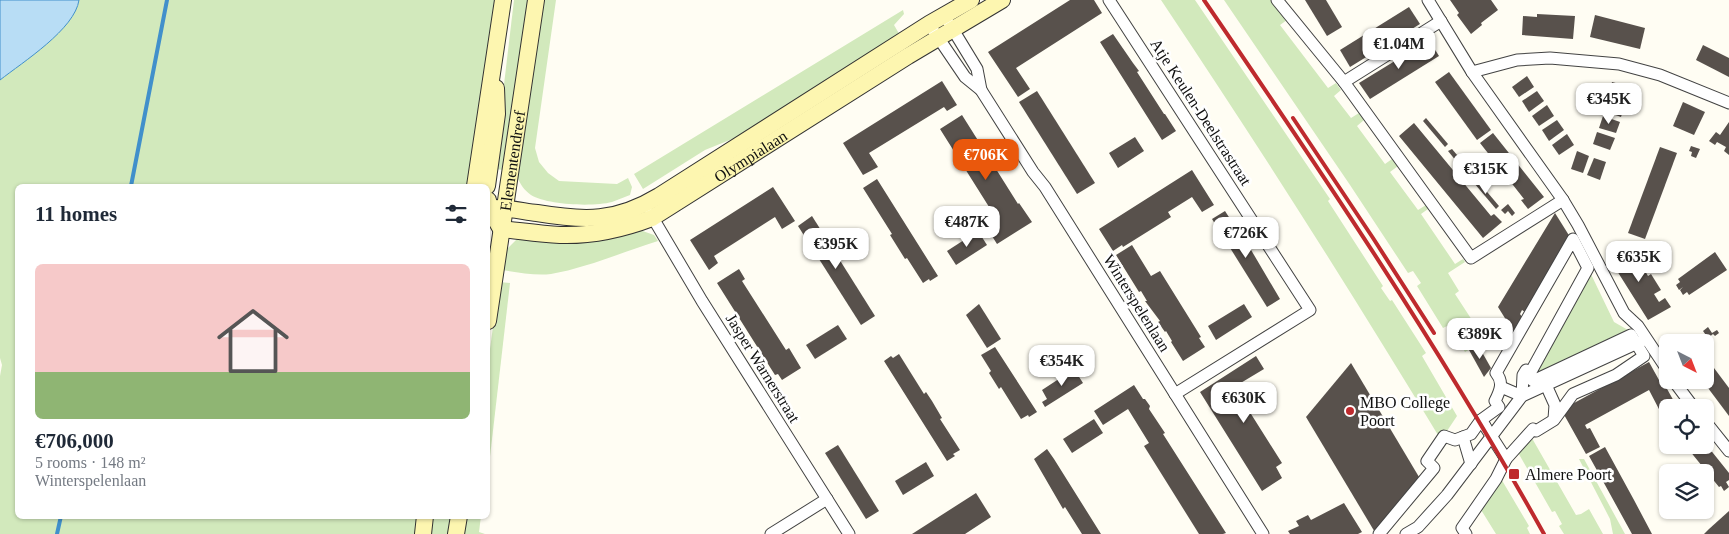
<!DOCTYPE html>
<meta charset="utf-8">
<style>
body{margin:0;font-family:Georgia,serif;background:#f2f2f3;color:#1f2937;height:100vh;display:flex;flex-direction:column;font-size:19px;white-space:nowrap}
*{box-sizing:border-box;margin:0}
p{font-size:16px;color:#747a83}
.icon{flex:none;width:28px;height:28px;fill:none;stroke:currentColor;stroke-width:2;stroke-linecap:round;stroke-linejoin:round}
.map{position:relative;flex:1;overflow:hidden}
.details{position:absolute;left:15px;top:184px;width:475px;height:335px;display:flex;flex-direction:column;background:#fff;border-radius:8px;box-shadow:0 1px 4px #0004}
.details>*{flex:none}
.needle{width:32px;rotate:138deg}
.buttons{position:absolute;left:1659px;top:334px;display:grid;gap:10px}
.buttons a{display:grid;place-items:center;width:55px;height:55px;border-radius:8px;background:#fff;box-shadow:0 1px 4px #0004;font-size:25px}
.price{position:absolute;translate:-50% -42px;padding:0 11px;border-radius:10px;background:#fff;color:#222;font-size:16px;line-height:32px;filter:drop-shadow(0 1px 2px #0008)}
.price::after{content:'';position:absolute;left:50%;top:30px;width:15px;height:11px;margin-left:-8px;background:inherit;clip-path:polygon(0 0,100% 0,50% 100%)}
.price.selected{background:#ea580c;color:#fff}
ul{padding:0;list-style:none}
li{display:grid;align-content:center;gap:10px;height:265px;padding:0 20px}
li+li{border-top:1px solid #e0e1e3}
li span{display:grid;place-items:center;height:155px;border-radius:8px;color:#555}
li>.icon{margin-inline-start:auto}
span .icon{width:90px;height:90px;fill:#fffc;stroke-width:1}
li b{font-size:21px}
h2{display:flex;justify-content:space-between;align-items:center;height:60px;padding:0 20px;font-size:21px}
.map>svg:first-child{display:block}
</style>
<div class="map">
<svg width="1729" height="534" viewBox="0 0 1729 534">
<rect width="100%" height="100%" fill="#fffdf3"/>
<g fill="#d2e9bc">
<path d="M79,0h417l-28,182 -3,4h-447v330h401l-3,18h-416v-158l2,-11 -2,-7v-278c22,-18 75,-52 79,-80z"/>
<path d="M514,0h15l-25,170 -10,-1z"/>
<path d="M542,0h14l-21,148 4,14 9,11 11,8 58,3 11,-6 4,9 -2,8c-6,2 -12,5 -18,7 -19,5 -65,3 -81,-7 -7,-5 -11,-11 -14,-19z"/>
<path d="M1161,0h34l135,199 -2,2 55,85 -2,2 9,13 2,-1 34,53 -4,3 35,60 -16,24c-90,-149 -183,-295 -280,-440z"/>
<path d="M1224,0h47l16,20 -7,5 48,63 8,-5 5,7 -7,6 17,22 8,-5 5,7 -7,6 28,38 7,-5 6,7 -8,6 28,38 8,-5 2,4 -7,5 34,50 8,-5 2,3 -17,11 11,18 -4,3 30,46 -20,12 -16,-27 -6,3 -26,-42 4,-3 -8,-12 -5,2 -58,-88z"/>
<path d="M903,10l1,4 -10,11 7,12 -149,94 -47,19 -62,39 -9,-15z"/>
<path d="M637,229l17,6 4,6c-35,11 -72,27 -107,33 -16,2 -34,-2 -50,-4l6,-21 11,-11z"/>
<path d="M1588,268l26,54 14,8 3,5 -98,46z"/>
<path d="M499,282l11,1 -22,191v-110z"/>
<path d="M1529,433l47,82 5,-1 8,-5 14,25h-39l-5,-8 3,-2 -7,-13 -3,1 -36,-63z"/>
<path d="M1579,459h5l41,75h-12l-3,-15z"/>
<path d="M1500,477l29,49 -2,2 3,6h-34l-18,-29z"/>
<path d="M432,516h20l-2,18h-21z"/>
<path d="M465,516h16l-2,16 6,2h-23z"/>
</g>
<path fill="#b8ddf5" stroke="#4190cb" d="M0,0h79c-4,29 -56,62 -79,80z"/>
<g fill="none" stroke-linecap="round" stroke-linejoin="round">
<g stroke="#4190cb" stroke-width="4">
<path d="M131,186l36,-186"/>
<path d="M57,534l4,-18"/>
</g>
</g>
<g fill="#58514c">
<path d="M1070,0h24l8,13 -86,55 14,21 -12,8 -30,-45z"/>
<path d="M1305,0h21l16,27 -15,9z"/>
<path d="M1450,0h41l7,10 -17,13 1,2 -11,9 -14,-19 2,-2z"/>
<path d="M1409,7l11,17 -70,43 -10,-17z"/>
<path d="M1537,14l38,2 -2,23 -51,-4 1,-19 14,1z"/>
<path d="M1595,15l50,13 -5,21 -50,-12z"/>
<path d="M1113,34l20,29 6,8 -2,1 27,42h1l11,17 -14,9 -62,-98z"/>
<path d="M1429,40l10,16 -69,43 -11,-16z"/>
<path d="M1703,45l26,13v19l-33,-17z"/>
<path d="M1449,72l42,58 -14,10 -42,-58z"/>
<path d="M1527,76l7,11 -15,10 -7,-10z"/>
<path d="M942,81l15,24 -10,6 -3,-4 -75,46 9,14 -15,8 -20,-32z"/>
<path d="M1612,82l18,5 -3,13 -18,-5z"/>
<path d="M1037,91l58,92 -18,11 -58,-92z"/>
<path d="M1537,91l7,10 -15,11 -7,-11z"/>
<path d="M1607,99l18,5 -4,13 -17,-6z"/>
<path d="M1683,102l22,10 -11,23 -21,-9z"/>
<path d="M1547,105l7,11 -15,10 -7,-10z"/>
<path d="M962,115l56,89 1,-1 13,19 -35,22 -12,-19 11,-7 -56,-89z"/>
<path d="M1603,116l17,6 -4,11 -17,-5z"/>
<path d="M1426,118l22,26 -3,3 -22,-26z"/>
<path d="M1557,120l7,10 -15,11 -7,-11z"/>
<path d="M1729,122v33l-5,-4 2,-4 -9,-5 -2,3 -6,-4 7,-9 4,3z"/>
<path d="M1414,123l77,93 3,-2 8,8 -19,16 -84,-102z"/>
<path d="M1597,132l18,6 -5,12 -17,-6z"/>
<path d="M1493,133l51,64 -16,12 -7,-9 3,-1 -44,-56z"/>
<path d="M1567,134l7,11 -15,10 -7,-10z"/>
<path d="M1135,137l9,14 -26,17 -9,-15z"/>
<path d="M1691,146l9,3 -4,9 -5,-2 1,-4 -3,-1z"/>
<path d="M1660,147l17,6 -32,86 -17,-6z"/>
<path d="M1452,149l22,26 -4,3 -22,-27z"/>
<path d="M1577,151l12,5 -6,17 -12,-4z"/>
<path d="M1594,158l12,4 -6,18 -13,-5z"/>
<path d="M1192,170l22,35 -12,7 -10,-15 -24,15 3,5 -48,30 -1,-2 -9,6 -14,-22z"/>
<path d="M877,179l61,97 -8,5 -1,-2 -6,4 -16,-25 -2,1 -15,-24 2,-1 -29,-46z"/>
<path d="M1477,180l22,26 -3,3 -22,-26z"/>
<path d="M773,187l22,34 -13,8 -7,-12 -61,39 4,7 -9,7 -19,-30z"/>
<path d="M1508,204l7,9 -3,3 -4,-5 -3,3 -4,-4z"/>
<path d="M1225,211l18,28 1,-1 36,61 -13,8 -55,-88z"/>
<path d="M1555,213l15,24 -45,75 -3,-2 -2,4 2,3 -9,14 -15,-24z"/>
<path d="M812,216l63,100 -14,9 -63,-99z"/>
<path d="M978,231l9,14 -31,20 -9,-14z"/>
<path d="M1132,245l19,31 9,-5 41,66 -2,1 6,9 -22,14 -12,-19 1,-1 -6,-10 -1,1 -7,-10 2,-1 -15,-20h2l-6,-10 -2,1 -23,-37z"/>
<path d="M1624,245l10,17 4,-3 10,17 3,-2 10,16 -7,4 5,8 6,-4 6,9 -23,13 -41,-65z"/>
<path d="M1715,252l12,18 -38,25 -2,-3 -4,3 -3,-5 3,-3 -4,3 -3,-5 4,-3 -2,-3z"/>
<path d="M739,269l6,10 -3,2 44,69 3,-2 12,20 -19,12 -4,-6 -3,1 -58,-92z"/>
<path d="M979,304l22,35 -14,9 -21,-33z"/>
<path d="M1244,304l8,13 -36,23 -8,-14z"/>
<path d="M838,325l9,14 -32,20 -9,-14z"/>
<path d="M1708,327l4,6 5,-3 2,3 -4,3 -2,-2 -5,4 -5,-7z"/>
<path d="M1688,334l7,8h-18z"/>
<path d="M1478,345l13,23 -7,9 -15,-27z"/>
<path d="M995,347l42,65 -8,5 -1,-2 -7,4 -20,-32 -2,2 -10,-16 2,-2 -10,-16z"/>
<path d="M899,354l25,40 2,-2 6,9 10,17 -2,1 20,31 -7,4 2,2 -8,5 -63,-100 7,-5 2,2z"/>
<path d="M1256,356l8,13 -30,18 48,76 -6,4 6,11 -20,13 -62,-99z"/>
<path d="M1705,356l24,32v28l-27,-36h3z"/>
<path d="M1649,362l10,18h1l5,8 1,-1 10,18 -8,3v2l-7,3 -12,-23 -64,35 2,4 3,-1 10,19 -14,7 -24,-43 3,-3z"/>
<path d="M1351,363l71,119 -46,52 -70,-117z"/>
<path d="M1074,369l9,14 -38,24 -3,-5 5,-3 -5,-9z"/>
<path d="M1134,385l9,14h2l5,7 -1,3 16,24 -2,1 63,99 -3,1h-24l-55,-88 5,-3 -21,-34 -25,16 -9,-14z"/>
<path d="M1094,419l9,14 -31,20 -9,-14z"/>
<path d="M1705,443l24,30v7l-3,2 3,5 -5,4 -3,-5 -2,1 -34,-42h20z"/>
<path d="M838,445l41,66 -13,8 -41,-66z"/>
<path d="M1605,447l29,53 18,34h-20l-33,-60 -10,-18z"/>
<path d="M1047,449l7,10 47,75h-19l-17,-27 -2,2 -29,-50z"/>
<path d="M926,462l8,14 -31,19 -8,-14z"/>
<path d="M976,493l15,24 -26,17h-53z"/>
<path d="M1344,503l18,29 -4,2h-68l-2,-3 11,-5 -3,-5 12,-6 3,5z"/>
<path d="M1729,511v23h-25l5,-5z"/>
</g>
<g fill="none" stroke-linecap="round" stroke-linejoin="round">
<g stroke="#434343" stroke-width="13">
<g id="street">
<path d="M1109,0l201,310 -135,84"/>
<path d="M1277,0l67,82 127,176 92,-58"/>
<path d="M1428,0l44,72 91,128 15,25 46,88 14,13 30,45"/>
<path d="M949,23l28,46 4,21"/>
<path d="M929,24l36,53 16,13 52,82 12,15 218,347"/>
<path d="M1472,72l45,-12 33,-2 69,6 41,11 69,28"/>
<path d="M1344,82l97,-61"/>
<path d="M650,213l52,88 147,233"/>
<path d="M1573,239l15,29 -60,109 5,4 98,-46 13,21 -28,19 -43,19 -19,26 -18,11 -3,-2 -27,30 -25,-39 18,-13 -4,-6c5,-10 9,-19 1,-28z"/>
<path d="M1673,380l21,28"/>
<path d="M1546,385l9,20 -1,14"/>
<path d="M1501,387l21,9 1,-21 3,-5"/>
<path d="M1705,421l24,30"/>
<path d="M1463,437l8,27"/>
<path d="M771,534l56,-35"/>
<path d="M1379,534l55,-66 -7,-7 17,-25 11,4 16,-6 10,-14 4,6"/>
<path d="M1406,534l12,-7 29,-32 75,-99 122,-56"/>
<path d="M1466,534l-4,-6 34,-49 10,-20 -3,-5"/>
</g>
</g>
<g stroke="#323232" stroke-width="18">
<g id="secondary">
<path d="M475,186l28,-186"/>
<path d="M487,186l10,-72 -1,-26"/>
<path id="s1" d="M488,200l1,8 12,21c20,2 39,5 59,6 30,1 63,-6 92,-17l256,-162 94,-56"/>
<path d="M488,208c16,-1 33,3 49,5 48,8 79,9 122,-17l270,-172 42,-24"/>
<path id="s2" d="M488,321l48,-321"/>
<path d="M423,534l2,-18"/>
<path d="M456,534l3,-18"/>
</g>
</g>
<use href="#street" stroke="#fff" stroke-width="11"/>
<use href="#secondary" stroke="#fdf6b0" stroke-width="16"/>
<g stroke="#be2a2d" stroke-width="4">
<path d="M1204,0c119,174 237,349 340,534"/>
<path d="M1293,118l80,120 61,95"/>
</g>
</g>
<g fill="#be2a2d" stroke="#fff" stroke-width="2">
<circle cx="1350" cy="411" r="5"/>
<rect x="1508" y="468" width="12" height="12" rx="2.5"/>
</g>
<g text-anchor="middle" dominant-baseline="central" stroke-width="5" stroke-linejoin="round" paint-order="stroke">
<g font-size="16" fill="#101010" stroke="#fff">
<text transform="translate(1201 112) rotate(57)">Atje Keulen-Deelstrastraat</text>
<text stroke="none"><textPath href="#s1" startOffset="302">Olympialaan</textPath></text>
<text stroke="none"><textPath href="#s2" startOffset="162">Elementendreef</textPath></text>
<text transform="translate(1137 303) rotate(58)">Winterspelenlaan</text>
<text transform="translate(763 368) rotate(58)">Jasper Warnerstraat</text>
</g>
<g font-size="16" fill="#101010" stroke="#fff" text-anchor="start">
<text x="1360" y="402">MBO College<tspan x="1360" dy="18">Poort</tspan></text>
<text x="1525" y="474">Almere Poort</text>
</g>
</g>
</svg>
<div class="buttons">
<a><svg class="needle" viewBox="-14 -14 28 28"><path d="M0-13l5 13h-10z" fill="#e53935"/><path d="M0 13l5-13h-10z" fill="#747a83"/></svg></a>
<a><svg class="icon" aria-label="locate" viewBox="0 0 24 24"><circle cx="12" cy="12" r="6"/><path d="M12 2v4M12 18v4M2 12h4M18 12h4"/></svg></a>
<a><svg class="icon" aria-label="layers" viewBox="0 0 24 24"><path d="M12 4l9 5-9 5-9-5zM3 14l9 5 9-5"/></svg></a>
</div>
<b class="price" style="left:1399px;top:70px">€1.04M</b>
<b class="price" style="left:1609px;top:125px">€345K</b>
<b class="price selected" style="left:986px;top:181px">€706K</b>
<b class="price" style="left:1486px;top:195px">€315K</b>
<b class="price" style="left:967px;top:248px">€487K</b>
<b class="price" style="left:1246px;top:259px">€726K</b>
<b class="price" style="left:836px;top:270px">€395K</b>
<b class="price" style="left:1639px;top:283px">€635K</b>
<b class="price" style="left:1480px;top:360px">€389K</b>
<b class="price" style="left:1062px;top:387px">€354K</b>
<b class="price" style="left:1244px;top:424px">€630K</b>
<section class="details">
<h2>11 homes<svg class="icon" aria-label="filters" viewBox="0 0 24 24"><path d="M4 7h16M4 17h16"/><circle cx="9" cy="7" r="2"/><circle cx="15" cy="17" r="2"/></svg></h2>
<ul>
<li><span style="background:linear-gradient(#f6c9c9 70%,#8fb573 0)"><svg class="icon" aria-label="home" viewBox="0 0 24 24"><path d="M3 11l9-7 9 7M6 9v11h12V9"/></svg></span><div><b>€706,000</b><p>5 rooms · 148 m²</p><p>Winterspelenlaan</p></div></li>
</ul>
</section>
</div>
